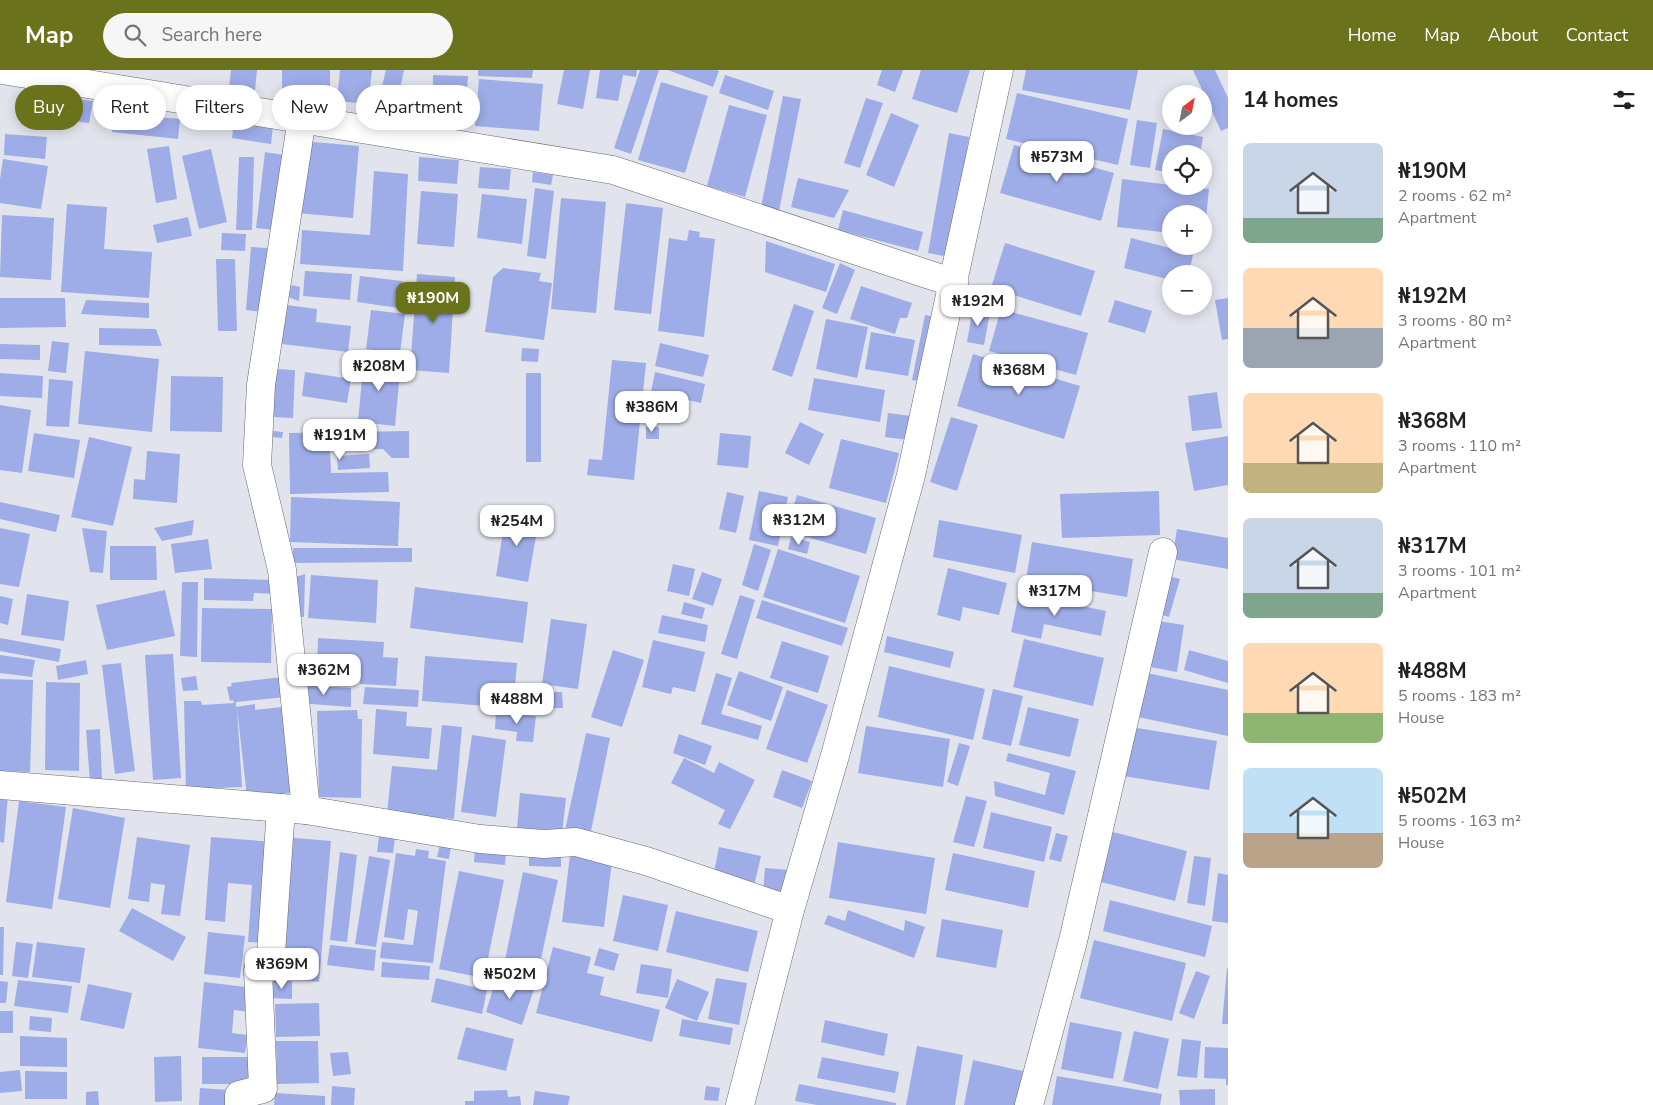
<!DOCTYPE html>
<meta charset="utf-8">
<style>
body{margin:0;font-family:"Nunito Sans",sans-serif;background:#f6f6f6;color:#222;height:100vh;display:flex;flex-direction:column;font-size:19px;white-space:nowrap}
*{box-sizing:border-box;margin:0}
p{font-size:16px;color:#767676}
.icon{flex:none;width:28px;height:28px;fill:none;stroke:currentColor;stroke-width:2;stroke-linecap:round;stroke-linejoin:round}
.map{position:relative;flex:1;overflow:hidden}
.side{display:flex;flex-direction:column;background:#fff;width:425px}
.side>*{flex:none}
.hud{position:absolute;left:15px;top:15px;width:475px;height:45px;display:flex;gap:10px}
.needle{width:32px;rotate:32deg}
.fabs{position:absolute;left:1162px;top:15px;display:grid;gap:10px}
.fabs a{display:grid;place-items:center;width:50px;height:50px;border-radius:50%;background:#fff;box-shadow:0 2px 12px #0003;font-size:25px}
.price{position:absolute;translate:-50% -42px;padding:0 11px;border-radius:10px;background:#fff;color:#222;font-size:16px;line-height:32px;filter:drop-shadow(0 1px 2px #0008)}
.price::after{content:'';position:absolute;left:50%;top:30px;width:15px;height:11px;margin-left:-8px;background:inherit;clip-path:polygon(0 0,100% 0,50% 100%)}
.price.current{background:#6a721b;color:#fff}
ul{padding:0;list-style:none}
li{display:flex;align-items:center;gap:15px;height:125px;padding:0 15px}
li span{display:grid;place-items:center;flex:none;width:140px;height:100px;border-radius:8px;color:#555}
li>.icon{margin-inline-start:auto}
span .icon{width:60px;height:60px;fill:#fffc;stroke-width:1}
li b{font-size:21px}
h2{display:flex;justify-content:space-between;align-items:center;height:60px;padding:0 15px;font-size:21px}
.pill{padding:0 18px;border-radius:22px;background:#fff;box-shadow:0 2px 12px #0003;font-size:18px;line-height:45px}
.pill.current{background:#6a721b;color:#fff}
header{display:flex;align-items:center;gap:30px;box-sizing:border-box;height:70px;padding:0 25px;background:#6a721b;color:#fff}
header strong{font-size:24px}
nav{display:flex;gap:28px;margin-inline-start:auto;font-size:18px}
.search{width:350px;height:45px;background:#f6f6f6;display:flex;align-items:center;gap:12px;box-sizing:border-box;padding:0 18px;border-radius:28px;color:#767676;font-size:19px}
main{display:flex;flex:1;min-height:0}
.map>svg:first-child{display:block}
</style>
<header>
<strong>Map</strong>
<div class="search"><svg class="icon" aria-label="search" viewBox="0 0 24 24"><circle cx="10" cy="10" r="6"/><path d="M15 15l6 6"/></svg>Search here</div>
<nav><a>Home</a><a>Map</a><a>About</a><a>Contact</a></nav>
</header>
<main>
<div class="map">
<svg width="1228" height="1035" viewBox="0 0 1228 1035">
<rect width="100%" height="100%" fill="#e2e4ed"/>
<g fill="#9eace7">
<path d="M231,0h26l-2,20 -26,-3z"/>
<path d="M282,0h48v33l-48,-1z"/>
<path d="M340,0h32l-4,34 -31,-3z"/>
<path d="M386,0h18l-4,19 -5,3 -5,19 -13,-4z"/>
<path d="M478,0h55l-1,8 -54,-2z"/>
<path d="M564,0h26l-7,39 -26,-5z"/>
<path d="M600,0h37l-1,7 -13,-2 -5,26 -22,-3z"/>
<path d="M640,0h19l-28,84 -17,-6z"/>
<path d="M668,0h48l3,1 -6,16z"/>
<path d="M882,0h21l-8,22 -18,-7z"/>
<path d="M921,0h49l-13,43 -45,-14z"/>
<path d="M1026,0h112l-8,40 -108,-20z"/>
<path d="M1193,0h22l13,28v30l-7,3z"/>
<path d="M433,5l35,1 -1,14 -34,-1z"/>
<path d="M725,5l49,16 -6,19 -49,-17z"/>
<path d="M479,9l64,5 -4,47 -64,-5z"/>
<path d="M661,12l47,14 -23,77 -47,-13z"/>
<path d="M1017,23l111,26 -10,46 -112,-26z"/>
<path d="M51,25l42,6 -4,22 -41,-5z"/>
<path d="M397,26l22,3 -3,21 -22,-4z"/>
<path d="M783,26l18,3 -22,112 -18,-4z"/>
<path d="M866,28l17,5 -23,65 -16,-5z"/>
<path d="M1169,33h2v22l-4,-1z"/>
<path d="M729,35l38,10 -22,82 -38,-11z"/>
<path d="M114,43l66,6 -2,20 -66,-7z"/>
<path d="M891,43l28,12 -25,62 -28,-12z"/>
<path d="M1137,50l20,3 -7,45 -20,-3z"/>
<path d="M234,51l39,6 -2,17 -39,-6z"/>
<path d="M1163,59l40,8 -3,17h-29v19l-16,-3z"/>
<path d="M949,63l20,4 -20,120 -21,-4z"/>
<path d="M5,64l42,3 -2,22 -41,-4z"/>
<path d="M302,71l57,5 -6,72 -57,-5z"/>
<path d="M1014,75l100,28 -13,48 -101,-28z"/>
<path d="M169,76l8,53 -21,4 -9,-54z"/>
<path d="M211,79l16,73 -28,7 -17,-73z"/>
<path d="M265,82l19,3 -9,75 -19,-2z"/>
<path d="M239,87h15l-2,73h-16z"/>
<path d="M419,87l40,3 -2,24 -39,-3z"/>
<path d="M3,89l45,7 -7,43 -41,-6v-24z"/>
<path d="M480,97l31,2 -2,21 -31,-2z"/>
<path d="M1208,98l-3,12h-1v-11z"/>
<path d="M374,101l34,3 -5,97 -103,-7 2,-34 68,5z"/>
<path d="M533,102l20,3 -2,10 -19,-3z"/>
<path d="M798,108l51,12 -15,28 -43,-11z"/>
<path d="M1122,109l49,6v1l38,3 -4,39h-1v-14h-33v19l-54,-6z"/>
<path d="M535,118l19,3 -8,68 -19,-3z"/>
<path d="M421,121l37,3 -4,53 -37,-3z"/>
<path d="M482,124l45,5 -5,45 -45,-6z"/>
<path d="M561,128l45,4 -10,111 -45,-4z"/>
<path d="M626,133l37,5 -12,106 -37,-4z"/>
<path d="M67,134l40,3 -3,42 48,3 -3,46 -88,-6z"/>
<path d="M843,140l80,22 -5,19 -80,-21z"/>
<path d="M2,145l52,3 -3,62 -51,-3z"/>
<path d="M188,147l4,19 -35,7 -4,-18z"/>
<path d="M689,160l11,2 -1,5 16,2 -11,98 -46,-6 11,-93 18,3z"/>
<path d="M222,163l24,1 -1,17 -24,-1z"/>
<path d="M1131,168l62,16 -4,20h-18v6l-47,-12z"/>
<path d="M766,171l69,23 -9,28 -61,-20z"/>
<path d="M1005,173l90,28 -14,45 -90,-28z"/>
<path d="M251,177l17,1 -5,64 -17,-2z"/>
<path d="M216,189h19l2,72h-19z"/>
<path d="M840,193l15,7 -18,44 -15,-6z"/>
<path d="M503,198l38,5 -2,8 13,2 -8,57 -59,-8 8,-55z"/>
<path d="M305,201l47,3 -2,26 -47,-4z"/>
<path d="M417,204l38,3 -6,96 -39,-3z"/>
<path d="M360,206l42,5 -3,27 -42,-6z"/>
<path d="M292,215l8,2 -1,14 -11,-4z"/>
<path d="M861,216l51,17 -5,15h-7l-5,16 -45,-15z"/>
<path d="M0,228h65l1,29 -66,1z"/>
<path d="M1228,228v41l-6,1 -7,-40z"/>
<path d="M86,230l63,3v15l-68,-4z"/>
<path d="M1115,230l37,11 -7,22 -37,-11z"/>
<path d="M794,234l20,7 -22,66 -20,-7z"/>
<path d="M286,235l31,4 -1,13 35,4 -3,26 -66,-8z"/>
<path d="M973,238l17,4 -6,33 -17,-3z"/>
<path d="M1001,239l87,24 -12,42 -87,-24z"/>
<path d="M371,240l34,4 -5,39 -34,-4z"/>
<path d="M925,245l16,3 -13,65 -16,-3z"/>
<path d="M826,249l42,8 -11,51 -41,-9z"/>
<path d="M99,258l57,1 6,17 -63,-1z"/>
<path d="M871,262l44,8 -7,36 -43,-7z"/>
<path d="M52,271l17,2 -3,30 -18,-2z"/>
<path d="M660,273l49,12 -6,22 -48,-11z"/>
<path d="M0,274l40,1v15l-40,-1z"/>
<path d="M522,278l17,1 -1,13 -17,-1z"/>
<path d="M85,281l74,8 -7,73 -74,-8z"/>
<path d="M973,284l107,32 -16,53 -107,-33z"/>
<path d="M364,287l37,4 -6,65 -37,-4z"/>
<path d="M612,290l34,3 -12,117 -47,-5 2,-16 13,1z"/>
<path d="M276,299l19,1 -2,48 -20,-1z"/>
<path d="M305,302l46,7 -4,24 -45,-7z"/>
<path d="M655,302l50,12 -4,19 -50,-11z"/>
<path d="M0,303l43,3 -1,22 -42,-2z"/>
<rect x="526" y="303" width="15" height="89"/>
<path d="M171,306l52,1 -1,55 -52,-1z"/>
<path d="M814,308l71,12 -5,32 -72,-12z"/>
<path d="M49,309l24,2 -4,46 -23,-1z"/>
<path d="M1217,322l5,36 -30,3 -4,-35z"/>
<path d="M0,335l31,5 -9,63 -22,-3z"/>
<path d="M888,343l23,3 -3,24 -23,-3z"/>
<path d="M951,347l27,8 -21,66 -27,-9z"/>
<path d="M800,352l24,12 -15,31 -24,-12z"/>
<rect x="646" y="357" width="13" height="12"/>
<path d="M273,361l10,1 -1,6 -10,-1z"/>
<path d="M409,361v27h-17l-9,-9 -53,1 1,23 57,-1 1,20 -99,2 -1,-61z"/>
<path d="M34,363l46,7 -6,38 -46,-7z"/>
<path d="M720,363l31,3 -3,32 -31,-3z"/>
<path d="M1228,366v49l-34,6 -9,-48z"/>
<path d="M89,367l43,10 -19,79 -42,-9z"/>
<path d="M841,369l58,14 -13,50 -57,-15z"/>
<path d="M147,381l33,3 -3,49 -44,-4 1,-20 11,1z"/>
<path d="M369,384l1,14 -32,2 -1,-14z"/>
<path d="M759,421l29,6 -10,49 -29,-6z"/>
<path d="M1159,421l1,44 -98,3 -2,-44z"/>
<path d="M727,422l17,4 -8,37 -17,-4z"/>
<path d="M797,425l79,23 -10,36 -80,-23z"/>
<path d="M291,427l109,5 -2,44 -108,-4z"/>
<path d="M0,432l60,13 -4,17 -56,-13z"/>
<path d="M506,443l33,6 -11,63 -32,-6z"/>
<path d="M194,450l-2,15 -30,6 -8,-13z"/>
<path d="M939,450l83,15 -7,38 -82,-16z"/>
<path d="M0,458l30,6 -11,53 -19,-3z"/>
<path d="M82,458l25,3 -4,42 -13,-1z"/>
<path d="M1177,459l51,9v31l-56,-10z"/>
<path d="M791,467l19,5 -3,12 -19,-5z"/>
<path d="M208,469l4,30 -37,4 -4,-29z"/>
<path d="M1032,472l101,17 -6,38 -101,-17z"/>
<path d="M754,474l17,6 -13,41 -16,-6z"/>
<path d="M110,476h46l1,34h-47z"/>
<path d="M293,478h119v14l-119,1z"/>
<path d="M778,479l82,27 -15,47 -82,-26z"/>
<path d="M673,494l22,5 -6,27 -22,-5z"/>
<path d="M948,498l59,15 -8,32 -36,-8 -3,14 -23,-6z"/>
<path d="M702,502l20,7 -9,27 -21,-7z"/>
<path d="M305,504l-1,43 -14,-1 2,-38z"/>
<path d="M311,505l67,5 -2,43 -68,-5z"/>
<path d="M1168,506l12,3 -11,38 -13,-4z"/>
<path d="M204,508l69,2 5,14 -24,-1 -1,8 -49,-1z"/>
<path d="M182,512h16l-1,75 -17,-1z"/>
<path d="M415,517l113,15 -5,41 -113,-15z"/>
<path d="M165,520l10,46 -68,14 -11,-45z"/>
<path d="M1019,523l87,18 -5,25 -57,-12 -3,15 -30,-7z"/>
<path d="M27,524l42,7 -5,40 -43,-6z"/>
<path d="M740,525l15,5 -18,59 -16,-5z"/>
<path d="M0,526l13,3 -5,26 -8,-2z"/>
<path d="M762,530l86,28 -6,18 -86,-28z"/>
<path d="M684,532l21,6 -3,11 -21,-5z"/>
<path d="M202,538l70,1 -1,54 -70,-1z"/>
<path d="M662,545l46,10 -3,17 -47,-9z"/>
<path d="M551,549l36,5 -9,65 -36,-5z"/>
<path d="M1158,551l26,4 -7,47 -27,-5z"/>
<path d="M887,566l67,16 -4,16 -66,-16z"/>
<path d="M0,568l61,11 -2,13 -59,-11z"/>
<path d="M318,568l66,4 -1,15 15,1 -2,28 -36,-2 1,-10 -44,-3z"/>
<path d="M1024,569l80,19 -11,48 -80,-19z"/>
<path d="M653,570l52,12 -10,40 -22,-5 -2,7 -29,-7z"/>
<path d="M782,571l47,15 -11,37 -48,-15z"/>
<path d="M613,580l31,10 -22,67 -31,-10z"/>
<path d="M1189,580l39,11v22l-44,-13z"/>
<path d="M173,584l8,124 -28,2 -8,-125z"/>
<path d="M0,585l35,5 -3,17 -32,-4z"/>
<path d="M425,586l92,7 -4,45 -91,-7z"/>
<path d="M86,590l2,14 -30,6 -2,-14z"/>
<path d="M121,593l14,108 -20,3 -13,-109z"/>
<path d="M889,596l96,23 -12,51 -95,-23z"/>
<path d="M739,601l44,16 -12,34 -44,-16z"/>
<path d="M716,603l16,5 -11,36 41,12 -4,14 -57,-16z"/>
<path d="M1147,603l81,17v46l-90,-19z"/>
<path d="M196,606l2,14 -15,1 -2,-13z"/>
<path d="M282,607l3,20 -49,5v5l19,-3v6l35,-4 10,83 -10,1v3l-43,4 -10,-89 5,79 -56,2 -2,-88h17l1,4 32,-2 -1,-3 -3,1 -3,-14 5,-1 -1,-3z"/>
<path d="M0,609l33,1 -3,92 -30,-1z"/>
<path d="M46,612l34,1 -1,88 -34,-1z"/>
<path d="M298,615l53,3v19l-54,-4z"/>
<path d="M365,617l54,3 -1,17 -55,-3z"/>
<path d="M993,619l30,7 -12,50 -29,-7z"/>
<path d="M787,620l41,15 -21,58 -41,-14z"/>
<path d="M525,622h37l1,16 -38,1z"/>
<path d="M1028,637l51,12 -9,38 -51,-12z"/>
<path d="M376,639l31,3 -1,14 26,2 -3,31 -56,-5z"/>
<path d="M357,640l1,9h4l-1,79 -40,-1 -2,-1 -2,-85z"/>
<path d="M496,642l40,4 -3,26 -17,-1 1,-9 -22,-3z"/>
<path d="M442,655l20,2 -8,92 -67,-6 5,-47 45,4z"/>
<path d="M866,656l84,13 -7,48 -85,-14z"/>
<path d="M1131,657l86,14 -8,49 -86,-14z"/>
<path d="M100,659l2,52 -12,1 -4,-52z"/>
<path d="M586,663l24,5 -20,98 -25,-6z"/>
<path d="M679,664l33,12 -7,19 -32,-12z"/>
<path d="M472,665l34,5 -10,77 -35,-5z"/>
<path d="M959,673l11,3 -12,40 -11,-4z"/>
<path d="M1008,683l68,18 -12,44 -69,-19 -1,-15 51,14 5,-22 -44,-12z"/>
<path d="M684,688l30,15 5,-11 36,18 -25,49 -12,-5 7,-14 -54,-27z"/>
<path d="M782,700l30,11 -10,27 -29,-11z"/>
<path d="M520,723l46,5 -4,36 -45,-5z"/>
<path d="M0,724l8,1 -4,48 -4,-1z"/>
<path d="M966,726l21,5 -13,46 -21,-5z"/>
<path d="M19,731l47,6 -14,102 -46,-7z"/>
<path d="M73,738l52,10 -15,90 -52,-9z"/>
<path d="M991,742l61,15 -8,35 -61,-14z"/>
<path d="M1113,762l74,19 -12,50 -74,-19z"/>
<path d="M1056,763l12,3 -7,26 -12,-3z"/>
<path d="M379,766l16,2 -2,15 -16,-1z"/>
<path d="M137,767l53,8 -10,71 -19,-2 4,-29 -14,-2 -2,19 -21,-3z"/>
<path d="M211,767l63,5 -7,101 -19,-1 4,-57 -24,-2 -3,39 -20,-2z"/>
<path d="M284,767l47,4 -12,141 -47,-5z"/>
<path d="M838,772l97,16 -9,56 -97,-16z"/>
<path d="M440,774l11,2 -2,13 -12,-2z"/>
<path d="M475,777l31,4 -1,14 -31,-3z"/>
<path d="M719,777l42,9 -7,30 -41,-9z"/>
<path d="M416,779l13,2 -1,7 18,3 -13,102 -53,-5 2,-16 31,3 5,-34 -10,-2 -4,31 -20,-3 12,-84 19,3z"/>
<path d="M340,782l17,3 -10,87 -17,-2z"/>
<path d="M529,782l32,2v13l-32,-1z"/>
<path d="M953,783l82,18 -7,37 -83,-18z"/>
<path d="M570,785l42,6 -8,66 -42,-5z"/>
<path d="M369,786l21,4 -14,87 -21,-3z"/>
<path d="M1194,786l17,2 -6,48 -18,-3z"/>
<path d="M765,798l25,2 -2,25 -25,-2z"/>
<path d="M459,801l45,9 -20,98 -45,-9z"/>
<path d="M523,802l35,8 -22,102 -34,-7z"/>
<path d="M1218,803l10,2v48l-16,-2z"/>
<path d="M623,825l45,10 -10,46 -45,-10z"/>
<path d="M1110,830l102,26 -7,31 -102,-26z"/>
<path d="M132,838l54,29 -13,24 -54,-30z"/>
<path d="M848,840l56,21 1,-11 20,7 -11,31 -90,-34 4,-9 17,6z"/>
<path d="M676,841l82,20 -10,41 -82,-20z"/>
<path d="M942,849l61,11 -7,38 -60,-11z"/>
<path d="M0,857h4l-1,48h-3z"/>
<path d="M208,862l37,4 -5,42 -36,-4z"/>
<path d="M1094,870l92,23 -14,58 -92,-23z"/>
<path d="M16,872l17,2 -5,34 -16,-2z"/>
<path d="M37,872l48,6 -5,35 -48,-6z"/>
<path d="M330,875l46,5 -2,21 -47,-6z"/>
<path d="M553,877l38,10 -4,16 17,4 -4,18 60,15 -8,32 -116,-29z"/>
<path d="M599,878l20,6 -5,17 -20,-6z"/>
<path d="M382,892l48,4 -1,14 -48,-3z"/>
<path d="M641,894l31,5 -4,29 -32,-5z"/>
<path d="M1227,898h1v56h-6z"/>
<path d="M1196,901l14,5 -16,43 -15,-6z"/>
<path d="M497,906l37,13 -12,36 -36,-13z"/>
<path d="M436,908l51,12 -5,24 -51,-12z"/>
<path d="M716,908l31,5 -8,42 -31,-6z"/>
<path d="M677,909l32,13 -12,29 -32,-13z"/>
<path d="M18,910l54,6 -4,27 -54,-7z"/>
<path d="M0,911l8,1 -2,21h-6z"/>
<path d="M271,911h21v18l-21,-1z"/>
<path d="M204,912l50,6 -3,24 -17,-2 -2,23 15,2 -2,18 -47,-5z"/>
<path d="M88,914l44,9 -8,36 -44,-9z"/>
<path d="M319,933l1,33 -44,1 -1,-33z"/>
<rect x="0" y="941" width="13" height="22"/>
<path d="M30,946l22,2 -1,14 -22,-2z"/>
<path d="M682,949l51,9 -3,17 -51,-9z"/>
<path d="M825,950l63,14 -4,22 -63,-14z"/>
<path d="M1070,952l52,10 -9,47 -52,-10z"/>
<path d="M466,957l48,12 -8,32 -49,-12z"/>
<path d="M1134,961l35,8 -11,50 -35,-8z"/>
<path d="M20,966l47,2v29l-47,-1z"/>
<path d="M1182,969l19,2 -4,37 -20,-2z"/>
<path d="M276,971h42l1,42 -42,1z"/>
<path d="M917,976l46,9 -8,50h-49z"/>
<path d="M1205,977l23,1v37h-2v-6l-22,-1z"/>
<path d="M348,982l3,22 -18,2 -3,-23z"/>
<path d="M181,986l1,45 -27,1 -1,-45z"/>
<rect x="202" y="987" width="46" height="27"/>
<path d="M822,987l77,15 -4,21 -78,-15z"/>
<path d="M973,990l50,11 -7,34h-52z"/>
<path d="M20,1000l2,21 -22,2v-21z"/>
<path d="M25,1001l42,1v27h-42z"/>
<path d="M1057,1006l105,18 -2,11h-108z"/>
<path d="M799,1014l97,19v2h-79l-22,-4z"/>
<path d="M332,1016l23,2 -1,17h-23z"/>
<path d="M706,1016l14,2 -2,13 -14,-1z"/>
<path d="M200,1018l28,2 -1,15h-28z"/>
<path d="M1215,1019v16h-35l-1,-15z"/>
<path d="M507,1020l1,7 12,-1 1,9h-56v-4h9v-10z"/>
<path d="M98,1021l1,14h-13v-13z"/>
<path d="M535,1021l35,5 -2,9h-35z"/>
<path d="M275,1023l50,3v9h-51z"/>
</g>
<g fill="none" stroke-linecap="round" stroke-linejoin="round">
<g stroke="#666870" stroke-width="29">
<g id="minor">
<path d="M2,0l611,100 341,113"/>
<path d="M302,48l-41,267 -4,80 25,105 24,240"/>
<path d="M0,715l306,25 174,29 64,5 32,-2 70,19 144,49"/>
<path d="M239,1035v-10l24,-6 -5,-119 12,-2 11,-160"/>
<path d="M740,1035l50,-195 46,-158 75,-277 88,-405"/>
<path d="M1029,1035l44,-164 90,-389"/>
</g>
</g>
<use href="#minor" stroke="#fff" stroke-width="28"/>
</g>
</svg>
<div class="fabs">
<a><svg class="needle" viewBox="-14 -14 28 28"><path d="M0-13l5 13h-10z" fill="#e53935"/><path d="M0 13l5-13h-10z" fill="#767676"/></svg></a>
<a><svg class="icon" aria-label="locate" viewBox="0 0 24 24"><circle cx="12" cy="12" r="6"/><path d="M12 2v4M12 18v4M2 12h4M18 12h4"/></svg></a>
<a>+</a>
<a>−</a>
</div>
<b class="price" style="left:1057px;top:113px">₦573M</b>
<b class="price current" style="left:433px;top:254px">₦190M</b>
<b class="price" style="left:978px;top:257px">₦192M</b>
<b class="price" style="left:379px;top:322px">₦208M</b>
<b class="price" style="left:1019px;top:326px">₦368M</b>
<b class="price" style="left:652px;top:363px">₦386M</b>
<b class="price" style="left:340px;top:391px">₦191M</b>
<b class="price" style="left:799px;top:476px">₦312M</b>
<b class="price" style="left:517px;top:477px">₦254M</b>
<b class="price" style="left:1055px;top:547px">₦317M</b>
<b class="price" style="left:324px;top:626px">₦362M</b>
<b class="price" style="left:517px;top:655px">₦488M</b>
<b class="price" style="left:282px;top:920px">₦369M</b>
<b class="price" style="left:510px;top:930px">₦502M</b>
<div class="hud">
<a class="pill current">Buy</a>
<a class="pill">Rent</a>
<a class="pill">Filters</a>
<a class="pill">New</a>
<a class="pill">Apartment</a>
</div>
</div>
<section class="side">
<h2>14 homes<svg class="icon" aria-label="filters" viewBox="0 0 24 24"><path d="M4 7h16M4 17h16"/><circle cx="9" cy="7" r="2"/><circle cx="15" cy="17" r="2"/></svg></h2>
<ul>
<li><span style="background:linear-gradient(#c9d6e8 75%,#7fa58c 0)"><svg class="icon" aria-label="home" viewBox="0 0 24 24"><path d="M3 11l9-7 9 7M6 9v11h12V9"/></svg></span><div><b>₦190M</b><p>2 rooms · 62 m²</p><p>Apartment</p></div></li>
<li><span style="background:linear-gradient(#ffd9b3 60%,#9aa5b1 0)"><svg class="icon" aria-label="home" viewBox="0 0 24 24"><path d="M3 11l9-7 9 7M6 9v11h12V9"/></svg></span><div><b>₦192M</b><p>3 rooms · 80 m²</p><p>Apartment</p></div></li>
<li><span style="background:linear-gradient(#ffd9b3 70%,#c2b280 0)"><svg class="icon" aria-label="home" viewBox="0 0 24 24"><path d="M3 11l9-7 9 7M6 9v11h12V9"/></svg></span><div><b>₦368M</b><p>3 rooms · 110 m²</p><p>Apartment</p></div></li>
<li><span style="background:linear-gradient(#c9d6e8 75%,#7fa58c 0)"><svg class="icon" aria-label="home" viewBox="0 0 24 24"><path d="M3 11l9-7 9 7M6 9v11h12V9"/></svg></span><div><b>₦317M</b><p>3 rooms · 101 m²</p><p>Apartment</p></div></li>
<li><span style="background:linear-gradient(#ffd9b3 70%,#8fb573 0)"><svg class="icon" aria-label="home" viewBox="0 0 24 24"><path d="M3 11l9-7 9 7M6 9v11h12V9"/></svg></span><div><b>₦488M</b><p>5 rooms · 183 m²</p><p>House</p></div></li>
<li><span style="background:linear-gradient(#bfe0f5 65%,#b9a48a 0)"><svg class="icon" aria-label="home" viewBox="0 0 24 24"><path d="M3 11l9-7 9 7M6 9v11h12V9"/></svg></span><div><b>₦502M</b><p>5 rooms · 163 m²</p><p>House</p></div></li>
</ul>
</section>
</main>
